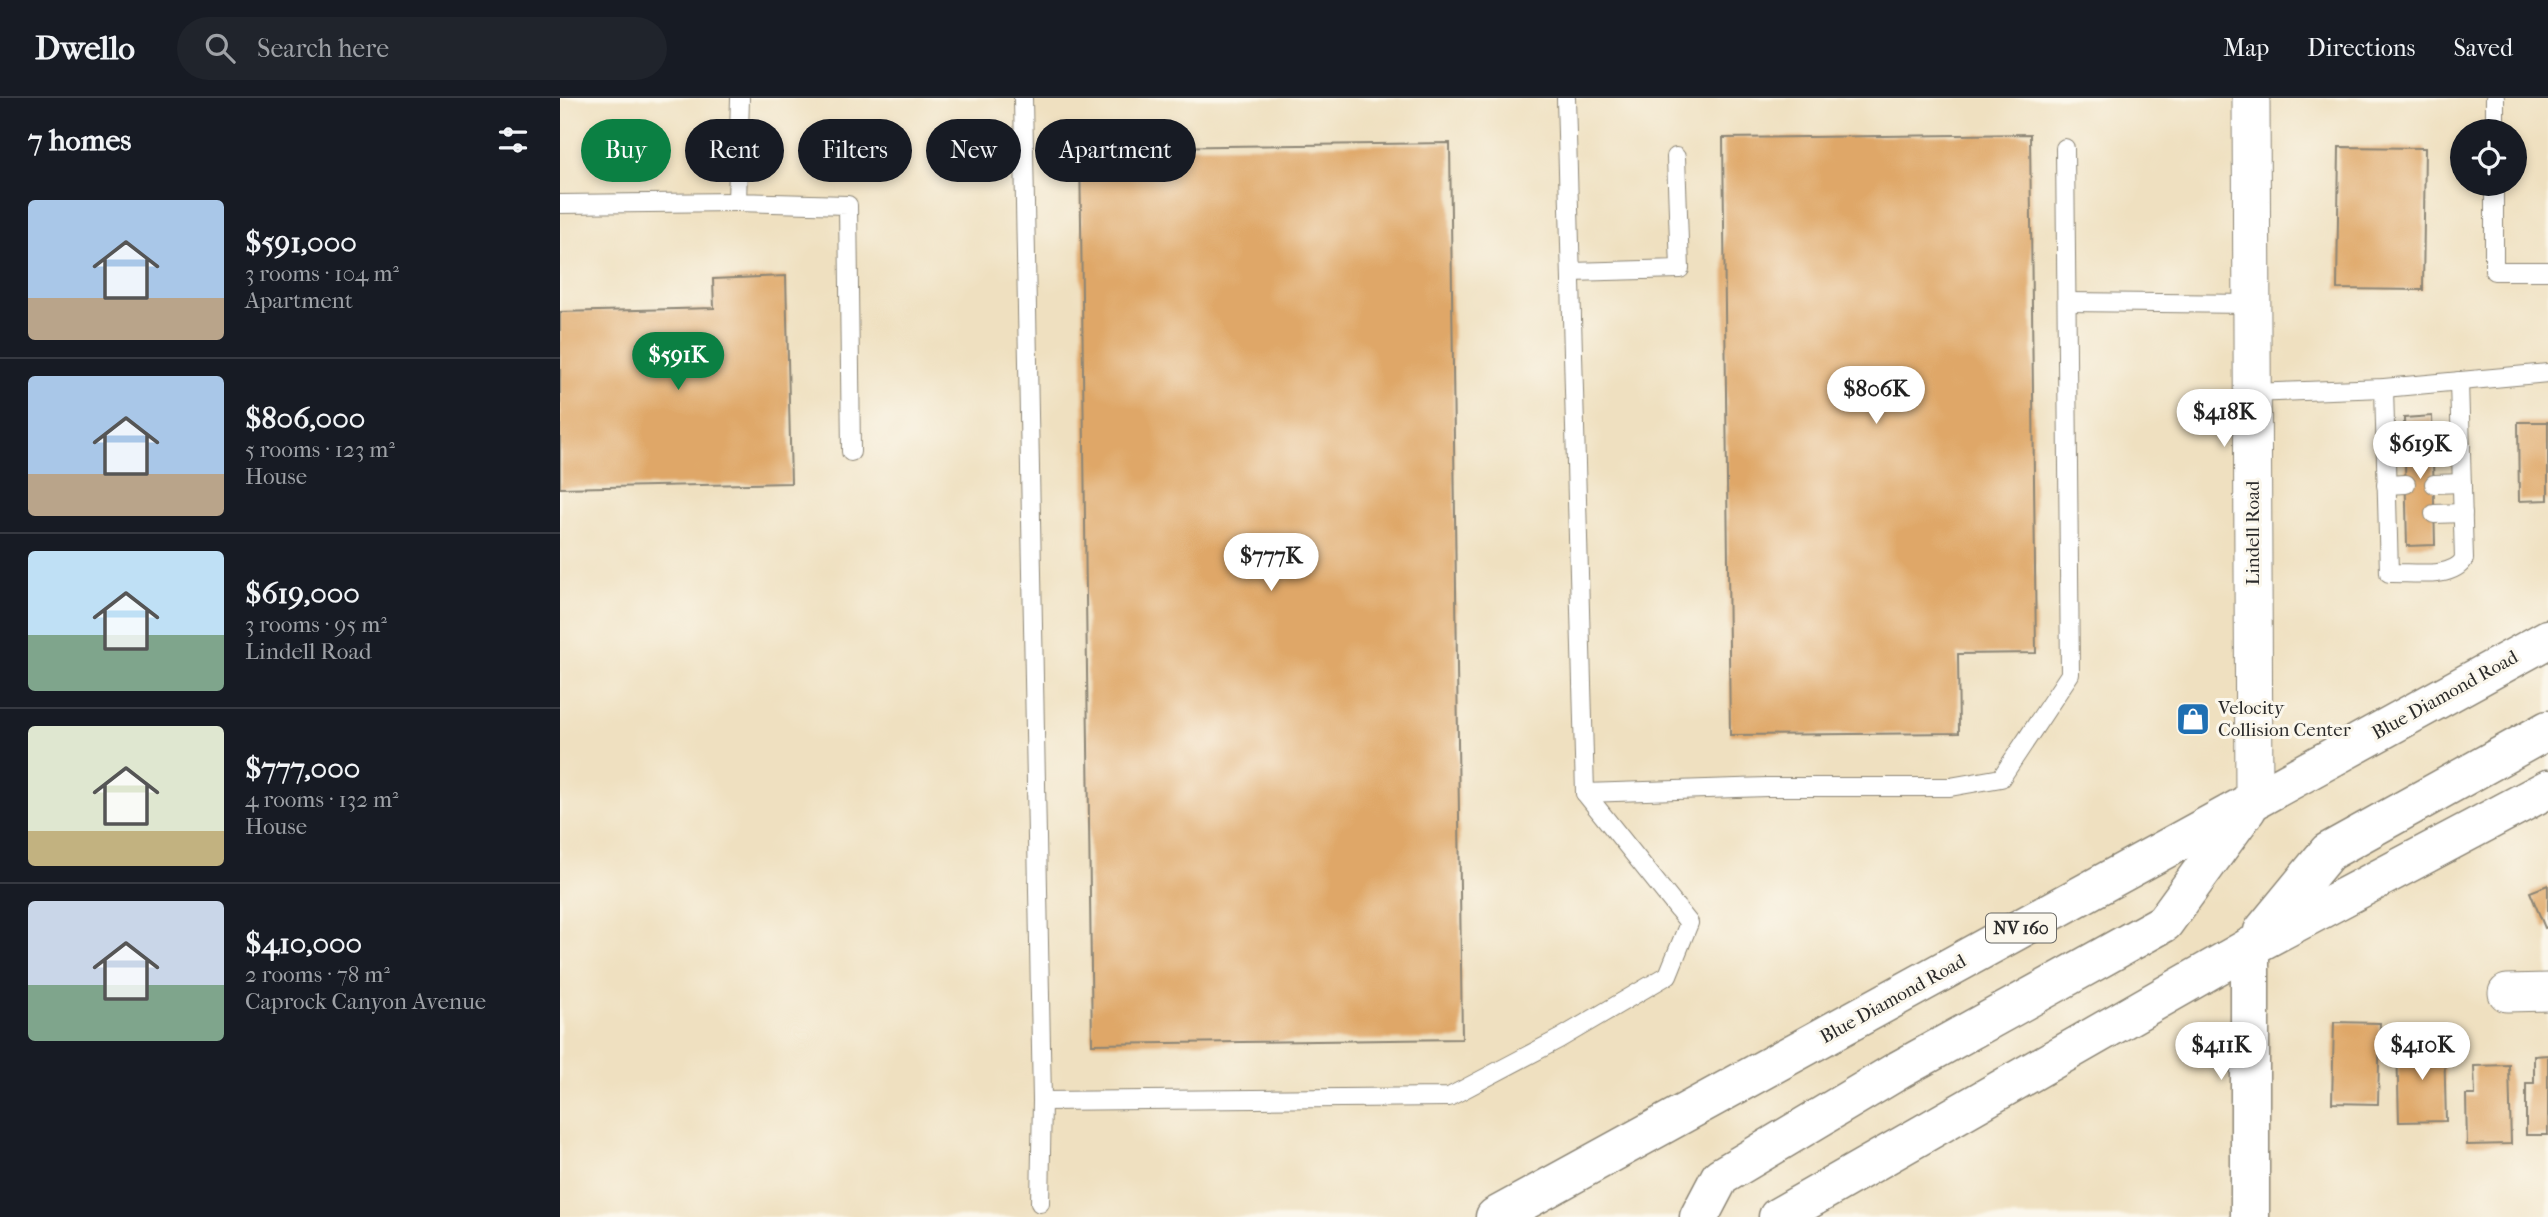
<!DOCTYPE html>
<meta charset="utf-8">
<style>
body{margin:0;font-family:"IM FELL French Canon",serif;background:#20242c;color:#f1f3f6;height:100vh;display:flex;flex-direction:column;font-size:26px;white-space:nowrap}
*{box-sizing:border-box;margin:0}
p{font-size:23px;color:#9ea1a6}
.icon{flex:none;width:38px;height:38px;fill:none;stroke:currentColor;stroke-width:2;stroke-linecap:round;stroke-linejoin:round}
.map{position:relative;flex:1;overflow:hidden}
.side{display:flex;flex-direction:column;background:#171b24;width:560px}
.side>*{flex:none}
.top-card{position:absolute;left:21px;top:21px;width:665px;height:63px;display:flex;gap:14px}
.tools{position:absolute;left:1890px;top:21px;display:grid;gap:14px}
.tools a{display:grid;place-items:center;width:77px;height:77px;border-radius:50%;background:#171b24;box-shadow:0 4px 10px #0003;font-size:35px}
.price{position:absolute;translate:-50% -60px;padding:0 16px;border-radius:24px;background:#fff;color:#222;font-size:23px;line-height:46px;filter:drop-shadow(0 2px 4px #0008)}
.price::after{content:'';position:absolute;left:50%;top:42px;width:21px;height:16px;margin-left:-10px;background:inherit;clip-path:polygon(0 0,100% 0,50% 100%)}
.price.selected{background:#0b8043;color:#fff}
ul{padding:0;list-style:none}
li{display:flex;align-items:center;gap:21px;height:175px;padding:0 28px}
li+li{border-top:2px solid #363941}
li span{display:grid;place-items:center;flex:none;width:196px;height:140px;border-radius:7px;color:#555}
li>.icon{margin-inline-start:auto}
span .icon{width:84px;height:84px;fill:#fffc;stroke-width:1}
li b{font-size:30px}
h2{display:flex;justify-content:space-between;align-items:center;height:84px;padding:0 28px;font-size:30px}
.tag{padding:0 24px;border-radius:32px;background:#171b24;box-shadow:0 4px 10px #0003;font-size:24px;line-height:63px}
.tag.selected{background:#0b8043;color:#fff}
header{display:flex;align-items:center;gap:42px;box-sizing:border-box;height:98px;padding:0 35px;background:#171b24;border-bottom:2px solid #363941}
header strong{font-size:33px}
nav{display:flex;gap:38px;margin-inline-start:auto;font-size:24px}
.search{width:490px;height:63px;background:#20242c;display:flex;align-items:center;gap:18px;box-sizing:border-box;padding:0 24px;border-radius:38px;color:#9ea1a6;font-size:26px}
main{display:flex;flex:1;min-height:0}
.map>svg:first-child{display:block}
</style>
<header>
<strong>Dwello</strong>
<div class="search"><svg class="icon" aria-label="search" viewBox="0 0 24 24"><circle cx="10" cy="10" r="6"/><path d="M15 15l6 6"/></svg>Search here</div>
<nav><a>Map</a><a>Directions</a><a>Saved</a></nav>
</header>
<main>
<section class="side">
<h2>7 homes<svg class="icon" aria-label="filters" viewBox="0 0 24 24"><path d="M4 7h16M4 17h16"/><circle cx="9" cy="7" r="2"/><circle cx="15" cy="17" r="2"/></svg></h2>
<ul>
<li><span style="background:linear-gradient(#a9c7e8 70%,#b9a48a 0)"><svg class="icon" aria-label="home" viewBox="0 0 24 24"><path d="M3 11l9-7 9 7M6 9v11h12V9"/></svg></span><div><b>$591,000</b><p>3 rooms · 104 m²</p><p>Apartment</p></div></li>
<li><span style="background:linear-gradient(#a9c7e8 70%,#b9a48a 0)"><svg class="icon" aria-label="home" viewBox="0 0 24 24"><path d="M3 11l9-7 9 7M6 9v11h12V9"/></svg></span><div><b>$806,000</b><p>5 rooms · 123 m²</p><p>House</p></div></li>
<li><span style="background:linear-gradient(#bfe0f5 60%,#7fa58c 0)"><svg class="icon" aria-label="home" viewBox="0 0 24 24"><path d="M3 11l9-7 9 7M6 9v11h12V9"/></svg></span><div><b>$619,000</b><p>3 rooms · 95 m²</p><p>Lindell Road</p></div></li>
<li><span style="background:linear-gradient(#dfe7d0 75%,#c2b280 0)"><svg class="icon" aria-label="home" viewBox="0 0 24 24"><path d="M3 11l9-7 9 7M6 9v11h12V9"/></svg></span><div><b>$777,000</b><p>4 rooms · 132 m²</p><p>House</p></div></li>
<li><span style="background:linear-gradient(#c9d6e8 60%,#7fa58c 0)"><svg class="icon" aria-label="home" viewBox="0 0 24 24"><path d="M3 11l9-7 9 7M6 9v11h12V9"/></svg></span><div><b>$410,000</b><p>2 rooms · 78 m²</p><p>Caprock Canyon Avenue</p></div></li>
</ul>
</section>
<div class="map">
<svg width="1988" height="1119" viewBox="0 0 1988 1119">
<rect width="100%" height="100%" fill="#fbf7ec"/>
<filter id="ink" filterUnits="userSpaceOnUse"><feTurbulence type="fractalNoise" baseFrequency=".0143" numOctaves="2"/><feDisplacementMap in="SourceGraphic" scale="14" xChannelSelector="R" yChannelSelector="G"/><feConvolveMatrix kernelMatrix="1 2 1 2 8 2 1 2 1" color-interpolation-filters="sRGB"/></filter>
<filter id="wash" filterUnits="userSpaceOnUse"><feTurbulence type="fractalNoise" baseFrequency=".00686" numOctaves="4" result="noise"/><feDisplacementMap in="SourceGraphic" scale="28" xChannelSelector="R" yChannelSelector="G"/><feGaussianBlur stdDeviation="1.57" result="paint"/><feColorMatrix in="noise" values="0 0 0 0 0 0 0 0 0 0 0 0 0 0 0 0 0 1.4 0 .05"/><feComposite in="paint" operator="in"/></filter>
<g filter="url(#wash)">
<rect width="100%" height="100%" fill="#efe0c0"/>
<g id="blocks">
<g fill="#dfa768">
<path d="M1470,36l6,519 -78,1 1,79 -229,2 -7,-597z"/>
<path d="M890,45l12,896 -370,5 -12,-896z"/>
<path d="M1779,49l86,1 -2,142 -86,-1z"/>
<path d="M226,178l5,207 -231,5v-176l154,-4 -1,-29z"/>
<path d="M1872,318l3,129 -28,1 -3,-128z"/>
<path d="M1958,324h30v78l-29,1z"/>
<path d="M1988,787v42l-3,1 -15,-36z"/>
<path d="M1774,924l46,1 -2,81 -46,-1z"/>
<path d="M1884,945l2,78 -47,1 -2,-78z"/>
<path d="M1988,957v80h-22v-52h8v-27z"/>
<path d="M1949,967l2,79 -44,1 -1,-50h9l-1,-29z"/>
</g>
</g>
</g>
<g filter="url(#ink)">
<use href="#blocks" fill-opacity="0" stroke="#8d8676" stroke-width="2"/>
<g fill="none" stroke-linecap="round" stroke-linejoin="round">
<g stroke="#8d8676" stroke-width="20">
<g id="lane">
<path d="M180,0l-3,104 111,3 3,247"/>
<path d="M463,0l19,1003 407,-4 110,-58 109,-64 21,-52 -104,-130"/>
<path d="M1006,0l19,695 182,-6h183l51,-9 69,-104 -5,-526"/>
<path d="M1935,33v-33"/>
<path d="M1934,86v87h54"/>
<path d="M0,106l177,-2"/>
<path d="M1011,174l109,-3 -4,-112"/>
<path d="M1507,204l185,2"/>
<path d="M1824,290l5,185c22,-1 63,7 75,-14l-5,-178"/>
<path d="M1693,295l131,-5 164,-15"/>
<path d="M1873,349l28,-1"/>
<path d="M1825,351l20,-1"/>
<path d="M1874,386l28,-1"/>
<path d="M1826,387l20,-1"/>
<path d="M1874,416l29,-1"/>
<path d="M480,1105l2,-102"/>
</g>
</g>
<g stroke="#8d8676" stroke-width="39">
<g id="street">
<path d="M1691,0l3,702"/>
<path d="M1947,895l41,-1"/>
</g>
</g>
<g stroke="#8d8676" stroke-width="41">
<path id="secondary" d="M1690,849v270"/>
</g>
<g stroke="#8d8676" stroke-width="41">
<g id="highway">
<path d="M1703,833l65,-79 220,-122"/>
<path d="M935,1119l1053,-578"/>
<path d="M1139,1119l21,-40 179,-107 265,-147 83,-114"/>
<path d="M1218,1119l472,-270 298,-158"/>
</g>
</g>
<use href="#lane" stroke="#fff" stroke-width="18"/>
<use href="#street" stroke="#fff" stroke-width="37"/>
<use href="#secondary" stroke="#fff" stroke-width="38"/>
<use href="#highway" stroke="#fff" stroke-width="38"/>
</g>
</g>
<defs>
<g id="shop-square" transform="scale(1.75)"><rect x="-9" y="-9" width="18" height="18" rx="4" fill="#1f6fb2" stroke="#fbf7ec"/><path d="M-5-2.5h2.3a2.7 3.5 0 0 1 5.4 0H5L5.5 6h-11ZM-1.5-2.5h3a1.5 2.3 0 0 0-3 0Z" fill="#fff"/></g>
</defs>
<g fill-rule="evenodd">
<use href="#shop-square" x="1633" y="621"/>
</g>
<g text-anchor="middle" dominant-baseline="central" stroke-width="6" stroke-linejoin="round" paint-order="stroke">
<rect fill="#fbf7ec" stroke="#696865" stroke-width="2" x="1426" y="815.5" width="70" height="29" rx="5"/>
<g font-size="18" font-weight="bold" fill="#2b2b2b">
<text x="1461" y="830">NV 160</text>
</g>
<g font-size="19" fill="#2b2b2b" stroke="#fbf7ec">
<text transform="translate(1693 435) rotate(-90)">Lindell Road</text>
<text transform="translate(1885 597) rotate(-29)">Blue Diamond Road</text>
<text transform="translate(1333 901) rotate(-29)">Blue Diamond Road</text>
</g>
<g font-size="19" fill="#2b2b2b" stroke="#fbf7ec" text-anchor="start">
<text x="1658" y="610">Velocity<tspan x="1658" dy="22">Collision Center</tspan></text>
</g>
</g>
</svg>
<div class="tools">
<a><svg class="icon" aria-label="locate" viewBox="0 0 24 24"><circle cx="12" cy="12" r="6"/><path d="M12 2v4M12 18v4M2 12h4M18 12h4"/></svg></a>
</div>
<b class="price selected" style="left:118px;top:294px">$591K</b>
<b class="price" style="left:1316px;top:328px">$806K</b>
<b class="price" style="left:1664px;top:351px">$418K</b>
<b class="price" style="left:1860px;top:383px">$619K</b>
<b class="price" style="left:711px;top:495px">$777K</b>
<b class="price" style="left:1661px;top:984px">$411K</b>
<b class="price" style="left:1862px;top:984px">$410K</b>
<div class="top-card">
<a class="tag selected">Buy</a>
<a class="tag">Rent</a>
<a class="tag">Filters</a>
<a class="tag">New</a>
<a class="tag">Apartment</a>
</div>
</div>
</main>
